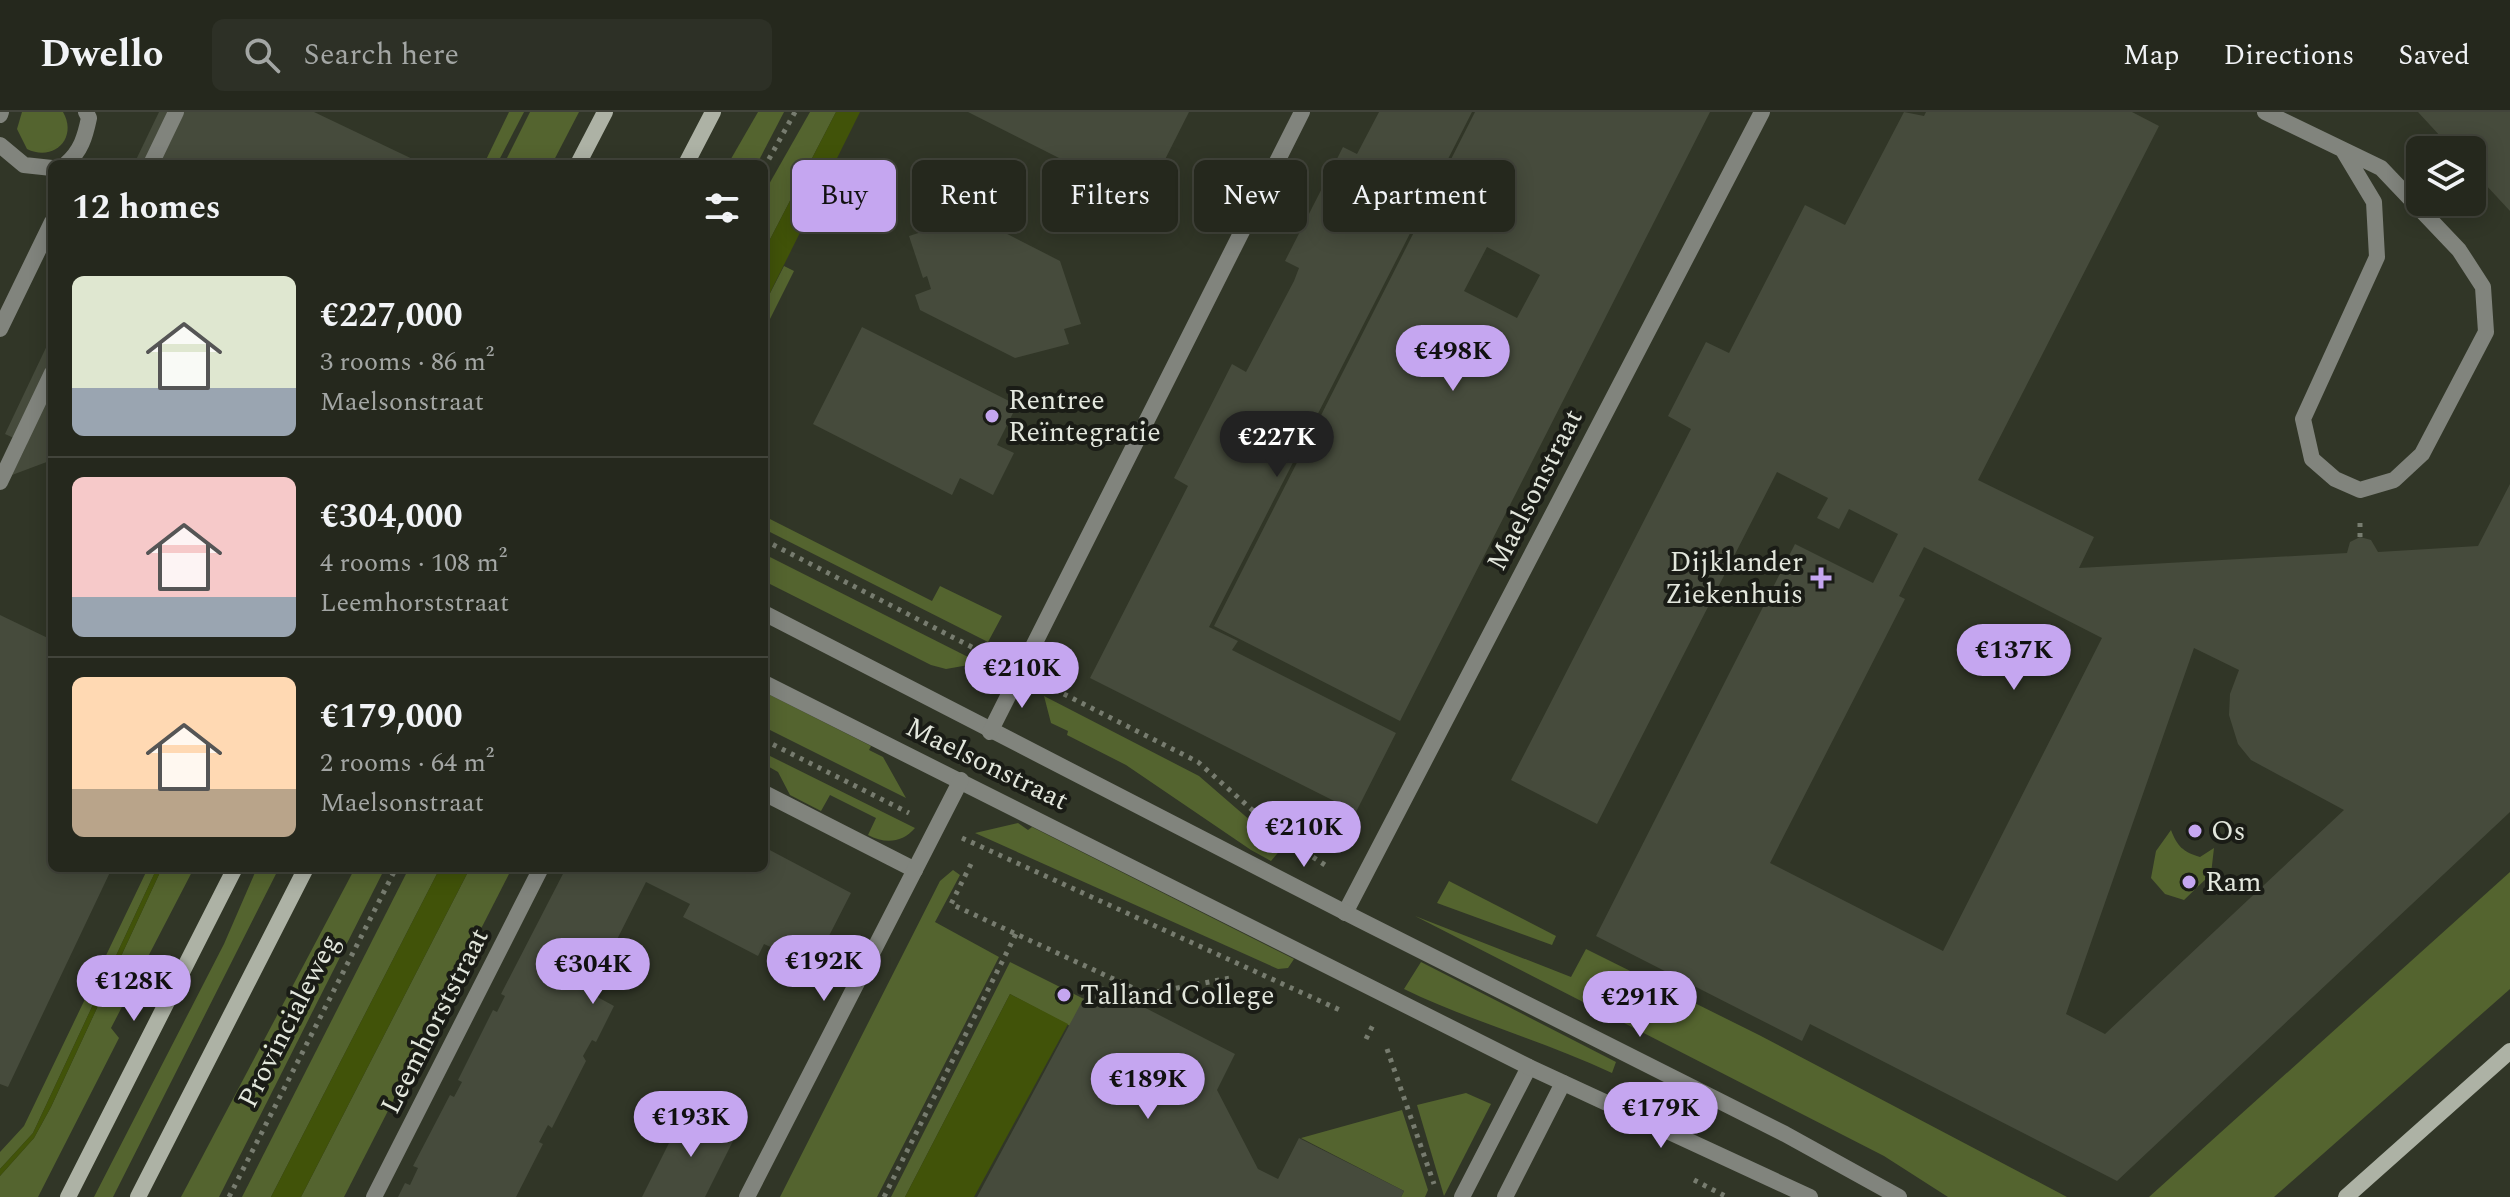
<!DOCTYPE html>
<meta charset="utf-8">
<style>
body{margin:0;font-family:Spectral,serif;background:#2d3026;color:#f1f3f6;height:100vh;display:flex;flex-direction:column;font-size:30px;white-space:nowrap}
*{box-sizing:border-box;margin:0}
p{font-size:26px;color:#a3a6a4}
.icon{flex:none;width:44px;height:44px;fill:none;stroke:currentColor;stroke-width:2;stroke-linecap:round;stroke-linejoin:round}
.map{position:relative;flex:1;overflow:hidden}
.details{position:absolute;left:48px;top:48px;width:720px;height:712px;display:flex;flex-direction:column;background:#25281d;border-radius:12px;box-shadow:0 4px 20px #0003,0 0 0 2px #42443b}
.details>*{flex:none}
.banner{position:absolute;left:792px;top:48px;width:760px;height:72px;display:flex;gap:16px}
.tools{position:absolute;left:2406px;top:24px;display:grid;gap:16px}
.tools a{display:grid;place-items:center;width:80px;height:80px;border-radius:12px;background:#25281d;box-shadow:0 4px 20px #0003,0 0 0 2px #42443b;font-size:40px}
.price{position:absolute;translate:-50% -68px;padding:0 18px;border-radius:28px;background:#c5a6f0;color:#111;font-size:26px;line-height:52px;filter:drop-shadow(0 2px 4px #0008)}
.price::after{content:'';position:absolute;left:50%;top:48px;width:24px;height:18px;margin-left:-12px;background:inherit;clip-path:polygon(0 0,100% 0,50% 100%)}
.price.active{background:#222;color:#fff}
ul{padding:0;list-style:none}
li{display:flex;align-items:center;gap:24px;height:200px;padding:0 24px}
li+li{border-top:2px solid #42443b}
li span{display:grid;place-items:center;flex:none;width:224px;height:160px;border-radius:12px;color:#555}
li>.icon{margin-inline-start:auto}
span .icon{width:96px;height:96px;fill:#fffc;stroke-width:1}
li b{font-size:34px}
h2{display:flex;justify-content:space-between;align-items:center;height:96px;padding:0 24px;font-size:34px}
.tag{padding:0 28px;border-radius:12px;background:#25281d;box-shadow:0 4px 20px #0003,0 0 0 2px #42443b;font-size:28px;line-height:72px}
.tag.active{background:#c5a6f0;color:#111}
header{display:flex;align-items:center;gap:48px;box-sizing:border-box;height:112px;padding:0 40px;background:#25281d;border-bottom:2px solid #42443b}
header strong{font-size:38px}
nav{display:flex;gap:44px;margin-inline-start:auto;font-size:28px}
.search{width:560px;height:72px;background:#2d3026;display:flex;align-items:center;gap:20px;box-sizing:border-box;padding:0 28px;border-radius:12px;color:#a3a6a4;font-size:30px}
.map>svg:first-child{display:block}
</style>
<header>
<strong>Dwello</strong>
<div class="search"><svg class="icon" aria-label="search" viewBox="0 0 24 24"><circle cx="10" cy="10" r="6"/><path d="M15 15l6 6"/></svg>Search here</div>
<nav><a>Map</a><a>Directions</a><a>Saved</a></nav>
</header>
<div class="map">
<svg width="2510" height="1085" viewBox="0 0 2510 1085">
<rect width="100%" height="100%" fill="#313627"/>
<g fill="#54642f">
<path d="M22,0h41c15,26 -9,50 -36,37l-10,-20z"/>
<path d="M509,0h15l-27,52h-13z"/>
<path d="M530,0h49l-27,52h-48z"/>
<path d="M758,0h26l-27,52h-29z"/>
<path d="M810,0h26l-72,139v-58z"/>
<path d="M784,154l10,5 -30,60v-26z"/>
<path d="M764,404l168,85 8,-15 62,30 -14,26 -224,-113z"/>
<path d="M764,442l216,109 -34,6 -15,-4 -167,-84z"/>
<path d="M764,580l107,54 -2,4 14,7 23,41 -142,-71z"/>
<path d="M1044,584l155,80 83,72 -11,13 -20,-11 -125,-85 -59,-30 1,-4 -17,-8z"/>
<path d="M764,641l151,75c-13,15 -30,16 -47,7l8,-17 -46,-23 -9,16 -31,-16 -12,-23 -14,-8z"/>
<path d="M1018,711l10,7 4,-3 262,132 -6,9 -10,1 -303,-136z"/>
<path d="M2171,718c6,16 12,22 29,27l14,-9 -3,26 -27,26 -19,-6 -14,-16 5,-27z"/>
<path d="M148,756h9l-124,265 -33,36v-17l24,-26z"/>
<path d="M162,756h32l-83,160 8,10 -81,159h-38v-21l34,-38 17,-31z"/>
<path d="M257,756h22l-166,329h-19l130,-253z"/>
<path d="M355,756h30l-166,329h-38z"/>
<path d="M409,756h31l-169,329h-29z"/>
<path d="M470,756h42l-168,329h-43z"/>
<path d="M953,758l7,5 -25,47 64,35 -122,240h-97l160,-316z"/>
<path d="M2510,760v117l-236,208h-125z"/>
<path d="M1449,769l107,55 -4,9 -115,-42z"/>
<path d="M1415,804l156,61 15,-28 173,86 308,162h-119l-64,-41z"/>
<path d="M1010,850l76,38 -16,26 -60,-32 -105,203h-14z"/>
<path d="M1421,850l195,100 -4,11c-68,-32 -140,-51 -208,-84z"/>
<path d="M1466,981l25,11 -47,92 -27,-91z"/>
<path d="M1402,998l26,80 -3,7h-24l3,-6 -103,-53z"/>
</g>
<g fill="#415309">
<path d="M836,0h24l-96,193v-54z"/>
<path d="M157,756h5l-111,239 -17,31 -34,38v-7l33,-36z"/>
<path d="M440,756h30l-169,329h-30z"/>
<path d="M1010,882l58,30 -94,173h-69z"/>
</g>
<g fill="#464b3c" fill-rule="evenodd">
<path d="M159,0h155l109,52h-289z"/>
<path d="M968,0h221l-45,89z"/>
<path d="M1379,0h93l-263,515 29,14 -6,9 164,83 -40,79 -266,-134 98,-192 -14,-8 58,-114 14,8 48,-91 5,-13 -14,-7 58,-114 14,7z"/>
<path d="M1475,0h235l-310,609 -186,-95zM1487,135l53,28 -23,43 -53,-27z"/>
<path d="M1904,0l20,4 2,-4h206l27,14 -181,354 116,57 -15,31 268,-15 3,-11 10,-5 11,3 7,12 100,-6 32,-62v328l-393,369 -307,-157 -8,17 -206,-105 199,-392 78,39 25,-49 -49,-25 -10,20 -22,-11 11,-20 -51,-26 -180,352 -86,-44 180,-351 -23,-13 38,-74 23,11 76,-148 40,20zM1924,435l178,91 -159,313 -173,-88 135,-264 -6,-3zM2194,536l45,22 -9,24 -1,21 9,29 13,16 93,50 -239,224 -39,-20z"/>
<path d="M2418,0h92v99l-38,-41v-20h-19z"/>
<path d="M972,104l88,45 21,63 -17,5 5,15 -54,14 -95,-48 -5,-15 16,-6 -4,-13 -4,2 -14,-42z"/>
<path d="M862,215l155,78 -20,40 17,8 -21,42 -33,-17 -8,17 -139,-71z"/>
<path d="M52,223v125l-40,15 15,-31 -22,-10z"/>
<path d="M0,503l52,25v228h60l-104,219 -8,-3z"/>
<path d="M1310,706l11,7 -6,10 -11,-6z"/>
<path d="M764,735l87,46 -38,74 -49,-23 -6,12 -75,-39 7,-13 -44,-22 -56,111 24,13 -18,36 -4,-2 -9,16 3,5 -34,67 -4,-3 -9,17 4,2 -27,53h-118l7,-14 5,2 8,-17 -5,-2 37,-71 4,2 8,-15 -4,-2 35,-70 4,2 8,-16 -4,-2 65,-126h198z"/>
<path d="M1093,869l142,73 -18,36 41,79 20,10 21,-41 105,53 -3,6h-424z"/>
<path d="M686,997l50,26 -31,62h-63z"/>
</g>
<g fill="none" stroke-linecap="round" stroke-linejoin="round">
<g stroke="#777c6f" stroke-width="5" stroke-dasharray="4 6" stroke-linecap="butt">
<path d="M764,56l31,-56"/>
<path d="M2360,425v-18"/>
<path d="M764,428l231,119"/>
<path d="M1046,573l152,77 86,76 41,27"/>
<path d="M764,628l145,73"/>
<path d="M962,726l380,173"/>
<path d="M971,752l-20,40 195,90 84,-16"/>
<path d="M1366,927l8,-16"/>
<path d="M1387,937l47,135"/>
<path d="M1694,1068l33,17"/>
<path d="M229,1085l167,-329"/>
<path d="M884,1085l132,-263"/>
</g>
<g stroke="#81847d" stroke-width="16">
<path d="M2265,0l116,56 78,82 24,37 3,45 -64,122 -28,26 -34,10 -25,-11 -23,-20 -9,-40 74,-162 -3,-55 -30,-50"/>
<path d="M0,3l1,-3"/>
<path d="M0,33l24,20 28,3"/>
<path d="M66,52c15,-13 19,-27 23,-46l-3,-6"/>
<path d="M0,217l52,-107"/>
<path d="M764,681l151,77"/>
<path d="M1345,801l417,-801"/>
<path d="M374,1085l167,-329"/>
<path d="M1462,1085l67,-130"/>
<path d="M1505,1085l58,-114"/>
</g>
<g stroke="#81847d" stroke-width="16">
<path d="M151,52l25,-52"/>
<path d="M0,370l52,-109"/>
<path d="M764,501l594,306 427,215 114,63"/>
<path d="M764,571l765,384 281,130"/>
<path d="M990,620l312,-620"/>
<path d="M747,1085l214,-417"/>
</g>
<g stroke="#adb2a5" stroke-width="16">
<path d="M578,52l27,-52"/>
<path d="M686,52l27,-52"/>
<path d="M68,1085l167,-329"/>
<path d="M138,1085l168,-329"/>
<path d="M2346,1085l164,-146"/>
</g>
</g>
<g fill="#c5a6f0" stroke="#1a1c16" stroke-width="3">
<circle cx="992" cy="304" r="8"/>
<path d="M1817 454h8v8h8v8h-8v8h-8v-8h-8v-8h8z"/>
<circle cx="2195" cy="719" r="8"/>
<circle cx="2189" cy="770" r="8"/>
<circle cx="1064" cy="883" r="8"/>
</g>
<g text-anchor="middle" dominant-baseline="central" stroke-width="8" stroke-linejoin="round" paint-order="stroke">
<g font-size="28" fill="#e3e7dd" stroke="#1a1c16" text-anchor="start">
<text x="1008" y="288">Rentree<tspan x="1008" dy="32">Reïntegratie</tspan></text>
<text x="1803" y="450" text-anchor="end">Dijklander<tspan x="1803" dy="32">Ziekenhuis</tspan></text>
<text x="2211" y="719">Os</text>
<text x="2205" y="770">Ram</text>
<text x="1080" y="883">Talland College</text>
</g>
<g font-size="28" fill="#e3e7dd" stroke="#1a1c16">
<text transform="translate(1535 378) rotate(-63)">Maelsonstraat</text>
<text transform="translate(987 652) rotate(26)">Maelsonstraat</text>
<text transform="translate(289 909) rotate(-63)">Provincialeweg</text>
<text transform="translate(435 909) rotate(-63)">Leemhorststraat</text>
</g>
</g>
</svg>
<div class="tools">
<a><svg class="icon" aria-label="layers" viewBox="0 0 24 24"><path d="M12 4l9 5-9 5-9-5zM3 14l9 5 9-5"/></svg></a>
</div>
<b class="price" style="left:1453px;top:281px">€498K</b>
<b class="price active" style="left:1277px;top:367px">€227K</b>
<b class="price" style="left:2014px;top:580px">€137K</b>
<b class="price" style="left:1022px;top:598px">€210K</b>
<b class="price" style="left:1304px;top:757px">€210K</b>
<b class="price" style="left:824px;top:891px">€192K</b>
<b class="price" style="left:593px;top:894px">€304K</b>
<b class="price" style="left:134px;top:911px">€128K</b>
<b class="price" style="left:1640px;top:927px">€291K</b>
<b class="price" style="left:1148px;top:1009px">€189K</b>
<b class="price" style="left:1661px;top:1038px">€179K</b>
<b class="price" style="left:691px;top:1047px">€193K</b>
<div class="banner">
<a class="tag active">Buy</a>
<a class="tag">Rent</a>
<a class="tag">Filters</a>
<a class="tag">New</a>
<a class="tag">Apartment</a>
</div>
<section class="details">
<h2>12 homes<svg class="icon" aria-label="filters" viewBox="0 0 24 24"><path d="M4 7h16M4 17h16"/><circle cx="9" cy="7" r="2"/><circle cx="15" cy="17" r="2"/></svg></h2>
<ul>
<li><span style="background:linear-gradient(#dfe7d0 70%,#9aa5b1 0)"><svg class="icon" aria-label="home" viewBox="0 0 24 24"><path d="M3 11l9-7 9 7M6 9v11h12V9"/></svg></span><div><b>€227,000</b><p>3 rooms · 86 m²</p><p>Maelsonstraat</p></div></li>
<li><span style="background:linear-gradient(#f6c9c9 75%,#9aa5b1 0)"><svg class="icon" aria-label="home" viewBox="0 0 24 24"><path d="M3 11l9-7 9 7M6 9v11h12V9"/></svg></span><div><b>€304,000</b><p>4 rooms · 108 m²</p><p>Leemhorststraat</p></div></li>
<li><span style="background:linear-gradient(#ffd9b3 70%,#b9a48a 0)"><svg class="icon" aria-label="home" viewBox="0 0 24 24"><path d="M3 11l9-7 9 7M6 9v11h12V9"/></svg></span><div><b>€179,000</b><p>2 rooms · 64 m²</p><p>Maelsonstraat</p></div></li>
</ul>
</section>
</div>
